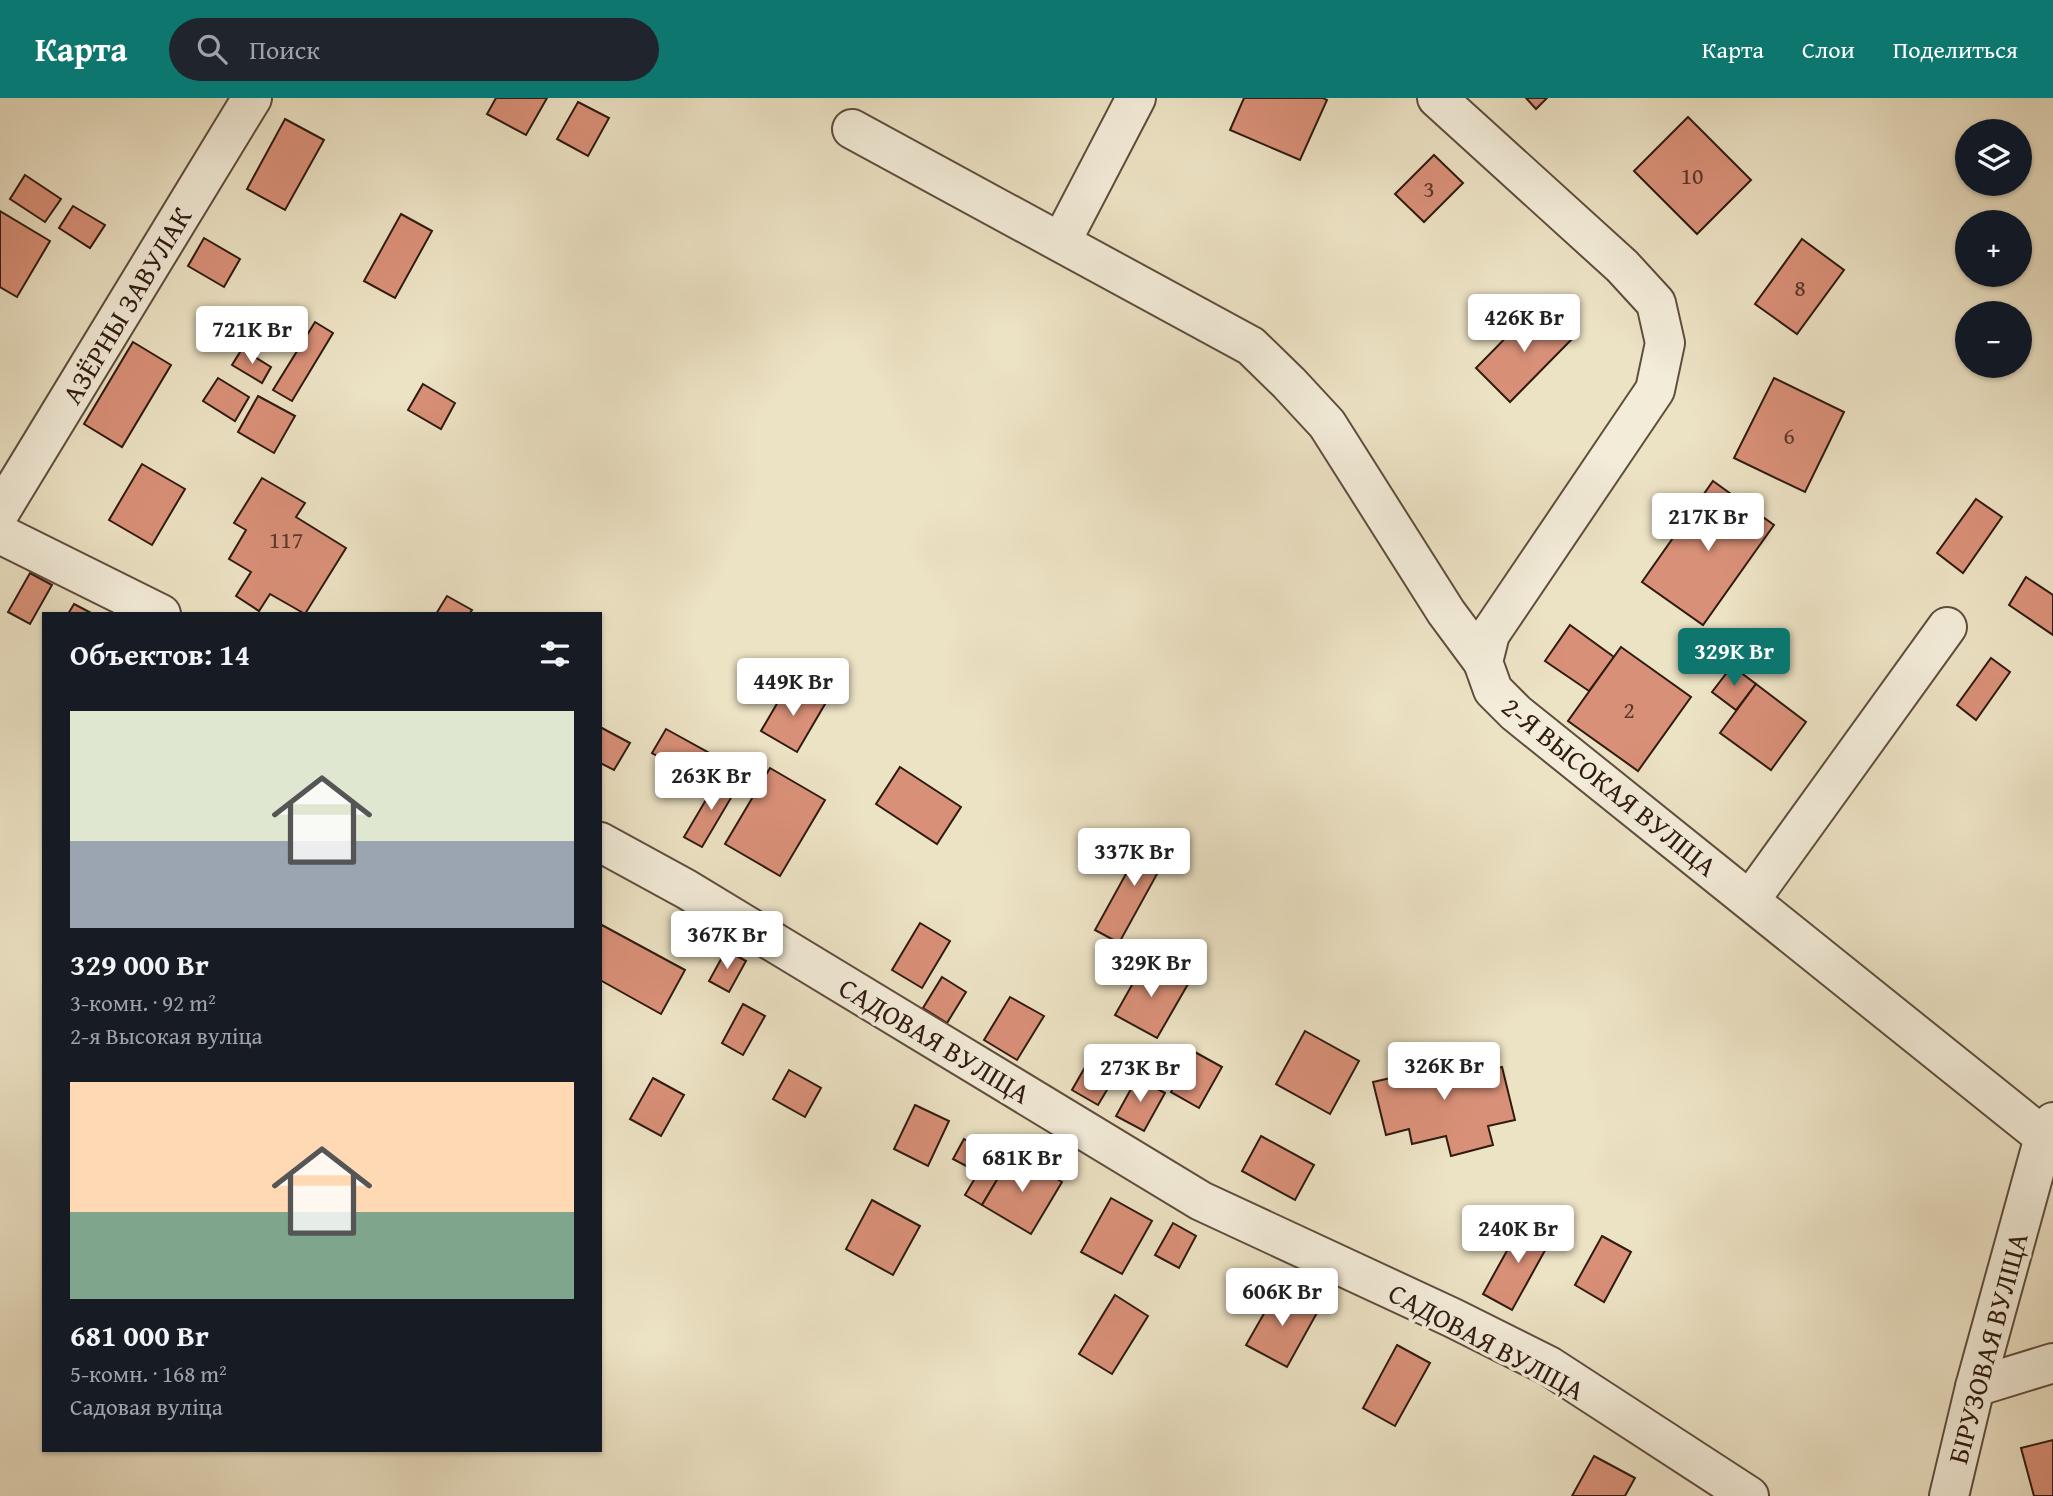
<!DOCTYPE html>
<html lang="ru">
<meta charset="utf-8">
<style>
body{margin:0;font-family:"Gentium Book Plus",serif;background:#20242c;color:#f1f3f6;height:100vh;display:flex;flex-direction:column;font-size:26px;white-space:nowrap}
*{box-sizing:border-box;margin:0}
p{font-size:23px;color:#9ea1a6}
.icon{flex:none;width:38px;height:38px;fill:none;stroke:currentColor;stroke-width:2;stroke-linecap:round;stroke-linejoin:round}
.map{position:relative;flex:1;overflow:hidden}
.side{position:absolute;left:42px;top:514px;width:560px;height:840px;display:flex;flex-direction:column;background:#171b24;border-radius:0px;box-shadow:0 2px 5px #0004}
.side>*{flex:none}
.fabs{position:absolute;left:1955px;top:21px;display:grid;gap:14px}
.fabs a{display:grid;place-items:center;width:77px;height:77px;border-radius:50%;background:#171b24;box-shadow:0 2px 5px #0004;font-size:35px}
.price{position:absolute;translate:-50% -60px;padding:0 16px;border-radius:7px;background:#fff;color:#222;font-size:23px;line-height:46px;filter:drop-shadow(0 2px 4px #0008)}
.price::after{content:'';position:absolute;left:50%;top:42px;width:21px;height:16px;margin-left:-10px;background:inherit;clip-path:polygon(0 0,100% 0,50% 100%)}
.price.selected{background:#0f766e;color:#fff}
ul{padding:0;list-style:none}
li{display:grid;align-content:center;gap:14px;height:371px;padding:0 28px}
li span{display:grid;place-items:center;height:217px;border-radius:0px;color:#555}
li>.icon{margin-inline-start:auto}
span .icon{width:126px;height:126px;fill:#fffc;stroke-width:1}
li b{font-size:30px}
h2{display:flex;justify-content:space-between;align-items:center;height:84px;padding:0 28px;font-size:30px}
header{display:flex;align-items:center;gap:42px;box-sizing:border-box;height:98px;padding:0 35px;background:#0f766e;color:#fff}
header strong{font-size:33px}
nav{display:flex;gap:38px;margin-inline-start:auto;font-size:24px}
.search{width:490px;height:63px;background:#20242c;display:flex;align-items:center;gap:18px;box-sizing:border-box;padding:0 24px;border-radius:38px;color:#9ea1a6;font-size:26px}
.map>svg:first-child{display:block}
</style>
<header>
<strong>Карта</strong>
<div class="search"><svg class="icon" aria-label="search" viewBox="0 0 24 24"><circle cx="10" cy="10" r="6"/><path d="M15 15l6 6"/></svg>Поиск</div>
<nav><a>Карта</a><a>Слои</a><a>Поделиться</a></nav>
</header>
<div class="map">
<svg width="2053" height="1398" viewBox="0 0 2053 1398">
<rect width="100%" height="100%" fill="#ece2c4"/>
<filter id="stains"><feTurbulence type="fractalNoise" baseFrequency=".00286" numOctaves="4"/><feColorMatrix values="0 0 0 0 .2 0 0 0 0 .09 0 0 0 0 .02 0 0 0 .5 -.17"/></filter>
<radialGradient id="worn" r=".72"><stop offset=".6" stop-color="#630" stop-opacity="0"/><stop offset="1" stop-color="#630" stop-opacity=".3"/></radialGradient>
<g fill="#d99078" stroke="#301b10" stroke-width="2">
<path d="M496,0h51l-21,37 -39,-21z"/>
<path d="M1244,0h79l4,2 -27,60 -70,-30z"/>
<path d="M1526,0h21l-11,11z"/>
<path d="M578,4l31,16 -21,38 -31,-17z"/>
<path d="M1688,19l63,63 -54,54 -63,-63z"/>
<path d="M285,21l39,21 -39,70 -38,-21z"/>
<path d="M1434,57l29,28 -39,39 -29,-28z"/>
<path d="M25,77l36,24 -16,23 -35,-23z"/>
<path d="M73,108l32,19 -15,23 -31,-20z"/>
<path d="M0,113l50,30 -33,56 -17,-10z"/>
<path d="M401,116l31,17 -37,67 -31,-17z"/>
<path d="M204,140l36,21 -16,28 -36,-21z"/>
<path d="M1802,141l42,31 -47,64 -42,-30z"/>
<path d="M1538,207l34,34 -62,63 -34,-34z"/>
<path d="M315,224l18,11 -41,68 -19,-11z"/>
<path d="M133,244l38,23 -49,82 -38,-23z"/>
<path d="M242,251l29,18 -9,16 -30,-18z"/>
<path d="M218,280l31,19 -14,24 -32,-20z"/>
<path d="M1774,280l70,34 -39,80 -71,-34z"/>
<path d="M423,286l32,19 -14,26 -33,-19z"/>
<path d="M258,298l37,20 -21,37 -36,-21z"/>
<path d="M142,366l43,25 -33,56 -43,-25z"/>
<path d="M262,380l43,25 -9,14 50,31 -41,66 -35,-20 -11,17 -23,-15 15,-24 -22,-13 17,-29 -12,-7z"/>
<path d="M1713,383l61,44 -71,100 -61,-43z"/>
<path d="M1976,401l26,18 -39,56 -26,-20z"/>
<path d="M30,475l22,12 -22,39 -22,-12z"/>
<path d="M2026,479l27,18v40l-44,-30z"/>
<path d="M447,498l25,14 -3,4h-33z"/>
<path d="M74,506l19,10h-25z"/>
<path d="M1570,527l44,32 -25,34 -44,-30z"/>
<path d="M1621,549l70,50 -53,74 -70,-50z"/>
<path d="M1991,560l19,14 -34,48 -19,-15z"/>
<path d="M1732,568l24,18 -20,26 -24,-18z"/>
<path d="M789,585l36,21 -28,48 -36,-21z"/>
<path d="M1756,586l50,38 -35,48 -51,-37z"/>
<path d="M600,629l30,16 -16,27 -14,-7z"/>
<path d="M666,631l45,25 -14,24 -45,-25z"/>
<path d="M900,669l61,40 -24,37 -61,-40z"/>
<path d="M770,670l55,32 -45,76 -55,-32z"/>
<path d="M720,678l18,10 -36,61 -18,-10z"/>
<path d="M1149,734l24,13 -54,98 -24,-13z"/>
<path d="M920,825l30,18 -28,47 -30,-18z"/>
<path d="M600,826l85,46 -24,44 -61,-34z"/>
<path d="M726,852l20,11 -17,31 -20,-11z"/>
<path d="M1146,862l42,24 -31,54 -42,-23z"/>
<path d="M942,879l24,15 -19,31 -24,-15z"/>
<path d="M1010,899l34,19 -27,44 -33,-20z"/>
<path d="M743,906l22,12 -22,39 -21,-12z"/>
<path d="M1305,933l54,30 -29,53 -54,-30z"/>
<path d="M1193,953l29,16 -23,41 -28,-16z"/>
<path d="M1420,953l4,16 45,-11 5,18 28,-7 13,53 -27,6 5,19 -42,11 -5,-20 -34,8 -3,-15 -23,6 -13,-53 22,-5 -5,-19z"/>
<path d="M1093,955l27,15 -22,37 -26,-15z"/>
<path d="M789,972l32,18 -16,29 -32,-18z"/>
<path d="M653,980l31,17 -23,41 -31,-17z"/>
<path d="M1137,980l28,15 -21,38 -28,-15z"/>
<path d="M915,1007l34,16 -21,45 -34,-17z"/>
<path d="M1261,1038l53,29 -19,35 -53,-29z"/>
<path d="M964,1041l15,9 -11,19 -15,-8z"/>
<path d="M996,1045l17,10 -31,52 -17,-10z"/>
<path d="M1013,1055l49,29 -31,52 -49,-29z"/>
<path d="M1111,1100l41,23 -30,53 -41,-22z"/>
<path d="M872,1102l48,26 -27,49 -47,-26z"/>
<path d="M1524,1122l29,16 -41,74 -29,-16z"/>
<path d="M1173,1125l23,13 -17,32 -24,-13z"/>
<path d="M1602,1138l29,16 -27,50 -29,-17z"/>
<path d="M1278,1191l40,22 -31,56 -41,-22z"/>
<path d="M1115,1197l33,21 -36,58 -33,-20z"/>
<path d="M1397,1247l33,18 -35,63 -32,-18z"/>
<path d="M2053,1342v56h-19l-13,-48z"/>
<path d="M1594,1358l41,22 -10,18h-53z"/>
</g>
<g fill="none" stroke-linecap="round" stroke-linejoin="round">
<g stroke="#5f4d3d" stroke-width="42">
<g id="minor">
<path d="M1437,0l185,168 34,37 9,40 -10,47 -165,244 -7,28 10,28 23,23 528,424"/>
<path d="M852,31l399,217 38,37 38,41 119,188 37,50"/>
<path d="M1061,144l75,-144"/>
<path d="M0,414l252,-414"/>
<path d="M0,436l161,80"/>
<path d="M600,744l86,47 515,312 252,117 96,48 200,130"/>
<path d="M1750,802l197,-273"/>
<path d="M1975,1289l78,-24"/>
<path d="M1949,1398l26,-109 69,-250 9,-15"/>
</g>
</g>
<use href="#minor" stroke="#f3ecd9" stroke-width="38"/>
</g>
<g text-anchor="middle" dominant-baseline="central" stroke-width="7" stroke-linejoin="round" paint-order="stroke">
<g font-size="24" fill="#5a382a">
<text x="1692" y="77">10</text>
<text x="1429" y="90">3</text>
<text x="1800" y="189">8</text>
<text x="1789" y="337">6</text>
<text x="286" y="441">117</text>
<text x="1629" y="611">2</text>
</g>
<g font-size="28" fill="#301b10" stroke="#f3ecd9">
<text transform="translate(126 207) rotate(-59)">АЗЁРНЫ ЗАВУЛАК</text>
<text transform="translate(1610 688) rotate(39)">2-Я ВЫСОКАЯ ВУЛІЦА</text>
<text transform="translate(935 942) rotate(31)">САДОВАЯ ВУЛІЦА</text>
<text transform="translate(1487 1243) rotate(28)">САДОВАЯ ВУЛІЦА</text>
<text transform="translate(1987 1250) rotate(-75)">БІРУЗОВАЯ ВУЛІЦА</text>
</g>
</g>
<rect width="100%" height="100%" filter="url(#stains)"/>
<rect width="100%" height="100%" fill="url(#worn)"/>
</svg>
<div class="fabs">
<a><svg class="icon" aria-label="layers" viewBox="0 0 24 24"><path d="M12 4l9 5-9 5-9-5zM3 14l9 5 9-5"/></svg></a>
<a>+</a>
<a>−</a>
</div>
<b class="price" style="left:1524px;top:256px">426K Br</b>
<b class="price" style="left:252px;top:268px">721K Br</b>
<b class="price" style="left:1708px;top:455px">217K Br</b>
<b class="price selected" style="left:1734px;top:590px">329K Br</b>
<b class="price" style="left:793px;top:620px">449K Br</b>
<b class="price" style="left:711px;top:714px">263K Br</b>
<b class="price" style="left:1134px;top:790px">337K Br</b>
<b class="price" style="left:727px;top:873px">367K Br</b>
<b class="price" style="left:1151px;top:901px">329K Br</b>
<b class="price" style="left:1444px;top:1004px">326K Br</b>
<b class="price" style="left:1140px;top:1006px">273K Br</b>
<b class="price" style="left:1022px;top:1096px">681K Br</b>
<b class="price" style="left:1518px;top:1167px">240K Br</b>
<b class="price" style="left:1282px;top:1230px">606K Br</b>
<section class="side">
<h2>Объектов: 14<svg class="icon" aria-label="filters" viewBox="0 0 24 24"><path d="M4 7h16M4 17h16"/><circle cx="9" cy="7" r="2"/><circle cx="15" cy="17" r="2"/></svg></h2>
<ul>
<li><span style="background:linear-gradient(#dfe7d0 60%,#9aa5b1 0)"><svg class="icon" aria-label="home" viewBox="0 0 24 24"><path d="M3 11l9-7 9 7M6 9v11h12V9"/></svg></span><div><b>329 000 Br</b><p>3-комн. · 92 m²</p><p>2-я Высокая вуліца</p></div></li>
<li><span style="background:linear-gradient(#ffd9b3 60%,#7fa58c 0)"><svg class="icon" aria-label="home" viewBox="0 0 24 24"><path d="M3 11l9-7 9 7M6 9v11h12V9"/></svg></span><div><b>681 000 Br</b><p>5-комн. · 168 m²</p><p>Садовая вуліца</p></div></li>
</ul>
</section>
</div>
